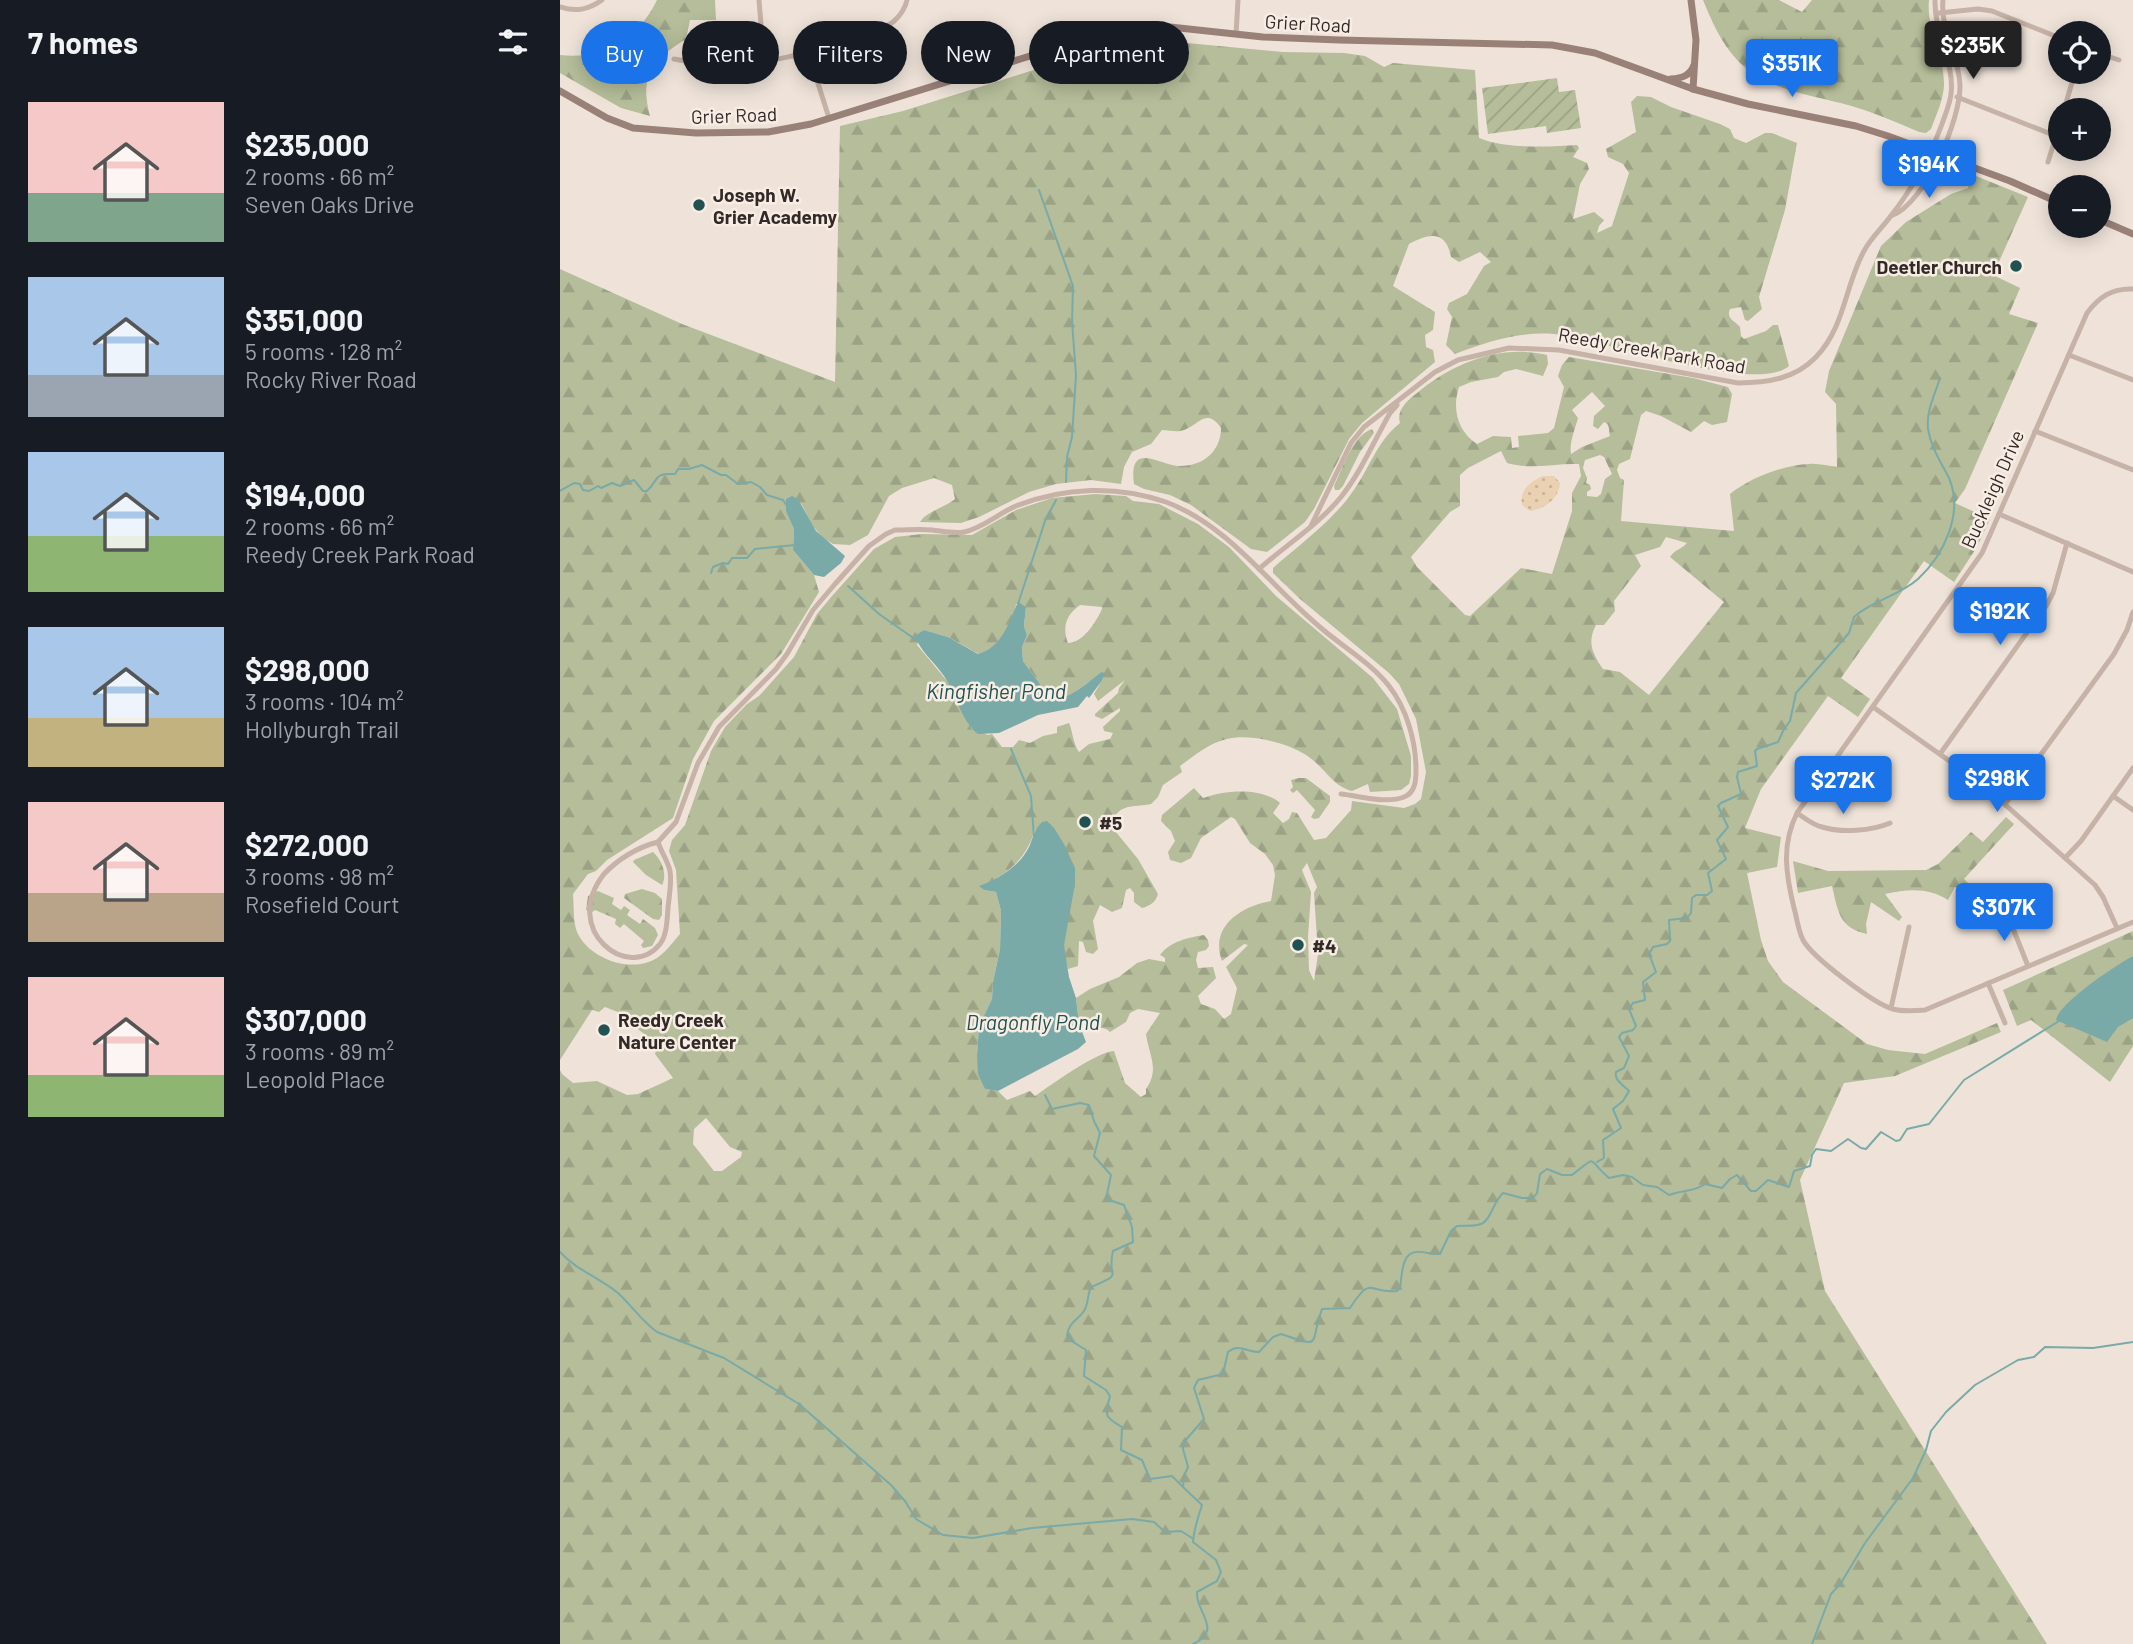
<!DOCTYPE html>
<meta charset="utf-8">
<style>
body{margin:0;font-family:Barlow,sans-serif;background:#242831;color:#f1f3f6;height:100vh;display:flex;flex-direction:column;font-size:26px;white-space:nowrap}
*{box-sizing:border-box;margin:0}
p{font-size:23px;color:#9ea1a6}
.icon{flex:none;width:38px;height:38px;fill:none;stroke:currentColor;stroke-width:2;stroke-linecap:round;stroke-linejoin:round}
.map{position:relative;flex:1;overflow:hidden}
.details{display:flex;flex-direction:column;background:#171b24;width:560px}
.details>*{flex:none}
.hud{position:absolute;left:21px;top:21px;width:665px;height:63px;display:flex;gap:14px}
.buttons{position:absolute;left:1488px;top:21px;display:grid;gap:14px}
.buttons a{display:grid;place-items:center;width:63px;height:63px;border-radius:50%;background:#171b24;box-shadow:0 4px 18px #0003;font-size:35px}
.price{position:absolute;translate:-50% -60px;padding:0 16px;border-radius:7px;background:#1a73e8;color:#fff;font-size:23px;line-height:46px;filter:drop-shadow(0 2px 4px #0008)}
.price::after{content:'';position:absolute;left:50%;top:42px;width:21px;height:16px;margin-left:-10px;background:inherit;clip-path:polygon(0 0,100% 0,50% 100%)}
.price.on{background:#222;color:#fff}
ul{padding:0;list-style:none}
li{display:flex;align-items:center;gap:21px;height:175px;padding:0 28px}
li span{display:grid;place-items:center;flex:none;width:196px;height:140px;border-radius:0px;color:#555}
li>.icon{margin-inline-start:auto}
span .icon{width:84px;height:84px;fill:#fffc;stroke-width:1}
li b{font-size:30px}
h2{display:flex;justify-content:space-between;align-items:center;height:84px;padding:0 28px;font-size:30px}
.pill{padding:0 24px;border-radius:32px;background:#171b24;box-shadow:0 4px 18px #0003;font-size:24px;line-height:63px}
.pill.on{background:#1a73e8;color:#fff}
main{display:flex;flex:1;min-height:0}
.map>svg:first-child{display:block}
</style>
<main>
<section class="details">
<h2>7 homes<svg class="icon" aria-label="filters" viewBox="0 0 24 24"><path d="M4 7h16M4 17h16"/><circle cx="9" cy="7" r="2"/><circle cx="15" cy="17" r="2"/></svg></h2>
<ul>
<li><span style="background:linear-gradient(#f6c9c9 65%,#7fa58c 0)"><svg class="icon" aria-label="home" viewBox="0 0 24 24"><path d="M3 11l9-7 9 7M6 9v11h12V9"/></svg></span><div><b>$235,000</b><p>2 rooms · 66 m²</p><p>Seven Oaks Drive</p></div></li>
<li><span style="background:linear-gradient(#a9c7e8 70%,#9aa5b1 0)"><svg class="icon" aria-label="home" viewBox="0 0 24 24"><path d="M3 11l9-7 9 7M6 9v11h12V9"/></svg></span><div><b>$351,000</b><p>5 rooms · 128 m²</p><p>Rocky River Road</p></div></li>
<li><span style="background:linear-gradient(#a9c7e8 60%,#8fb573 0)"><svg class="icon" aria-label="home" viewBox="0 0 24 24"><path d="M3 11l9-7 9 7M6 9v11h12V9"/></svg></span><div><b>$194,000</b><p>2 rooms · 66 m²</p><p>Reedy Creek Park Road</p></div></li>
<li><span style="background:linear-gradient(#a9c7e8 65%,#c2b280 0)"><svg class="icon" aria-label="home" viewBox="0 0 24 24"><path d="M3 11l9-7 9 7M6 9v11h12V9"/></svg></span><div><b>$298,000</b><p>3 rooms · 104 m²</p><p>Hollyburgh Trail</p></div></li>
<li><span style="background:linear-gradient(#f6c9c9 65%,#b9a48a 0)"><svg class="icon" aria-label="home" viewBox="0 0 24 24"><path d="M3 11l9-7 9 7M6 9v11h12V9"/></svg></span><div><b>$272,000</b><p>3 rooms · 98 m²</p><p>Rosefield Court</p></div></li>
<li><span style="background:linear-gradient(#f6c9c9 70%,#8fb573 0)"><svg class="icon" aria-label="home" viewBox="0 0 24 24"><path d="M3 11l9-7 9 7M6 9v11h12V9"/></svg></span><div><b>$307,000</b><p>3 rooms · 89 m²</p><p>Leopold Place</p></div></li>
</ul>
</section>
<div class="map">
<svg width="1573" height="1644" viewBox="0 0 1573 1644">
<defs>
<pattern id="forest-firs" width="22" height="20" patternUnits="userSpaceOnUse" patternTransform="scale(1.75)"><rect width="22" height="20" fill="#b5bd9a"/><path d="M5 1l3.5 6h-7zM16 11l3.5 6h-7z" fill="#9ca285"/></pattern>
<pattern id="sand-dots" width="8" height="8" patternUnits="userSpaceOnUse" patternTransform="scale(1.75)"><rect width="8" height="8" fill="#e9d1b1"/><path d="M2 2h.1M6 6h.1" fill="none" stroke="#c8b398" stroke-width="1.8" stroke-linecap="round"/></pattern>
<pattern id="garden-furrows" width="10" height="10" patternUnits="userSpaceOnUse" patternTransform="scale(1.75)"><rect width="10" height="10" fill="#b5bd9a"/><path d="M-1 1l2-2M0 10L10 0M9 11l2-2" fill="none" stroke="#9ca285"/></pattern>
</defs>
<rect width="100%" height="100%" fill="#efe3d9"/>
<g fill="url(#forest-firs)" fill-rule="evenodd">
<path d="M97,0h58l1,20h-26l-4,19c-33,21 -47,35 -36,77l-29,-8 -61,-35v-18c44,5 78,-16 97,-55z"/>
<path d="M1143,0h76l23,12 10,-12h117c-3,30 16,56 15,86 -1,15 -8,29 -13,43l-5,4 -7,-1c-23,-10 -46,-20 -71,-27 -37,-10 -82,-15 -110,-44 -17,-18 -26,-39 -35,-61z"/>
<path d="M595,40l128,12 61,1 21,3 19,11 9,-4 82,7 4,68c26,11 70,9 98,7l2,3 -6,9 14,6 2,6 -9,15 -7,35 21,-7 10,8 -5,6 -2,7 15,-7 17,-53 -6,-9 -15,-7 -2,-8 30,-17 -5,-30 6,-6 14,1 20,10 49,17 10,5 4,9 12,5 19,-10h7l25,10 -12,67 -26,87 3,12 -14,12 -3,-1 -4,-13 -11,2c-4,10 4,11 10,18l1,9 3,3 22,-8 7,-6h5l11,41c-34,29 -188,-27 -235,-32 -34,-3 -68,8 -99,20l-9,-9 6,-28 -5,-8 2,-6 18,-9 17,-28 7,-4 -11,-10 -21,10 -8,-5c-5,-27 -22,-24 -42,-13l-16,42 42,26 -2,18 -8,5 1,12 7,3 2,12 -73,61 -13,16 -35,70 -9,13 -38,30 -16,-3 -60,-44 -21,-10 -26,-6 -10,-5c-6,-44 26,-19 44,-18 24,1 43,-14 43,-38 -16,-23 -24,1 -41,3 -6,1 -11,-1 -18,-1l-11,14 -19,8 -8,15 -3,17 -30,-4 -35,4 -27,8 -50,25 -18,6 -41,-1c7,-11 24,-14 35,-23l-3,-14 -18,-7 -32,10 -13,8 -21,39 -18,10 -17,-1 -10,-6 -11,-13 -11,-22 -10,18 3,8 -1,21 21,25 5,17 -38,62 -67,67 -21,38 -20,59 -66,42 -11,11 -8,3 -15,20c1,12 0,28 4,38 12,27 54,42 80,26 9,-6 16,-16 23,-24l-4,-64 -7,-19 3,-11 13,-15 26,-74 14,-24 22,-23 12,-8 35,-39 23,-43 15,-18 42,-47 21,-12 27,-3 50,1 44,-25 36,-12 43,-4 31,2 7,5 26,3 39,20 31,23 47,49 97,82 24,31 14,47v20l-2,8 -8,6 -31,2 -2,-8 -16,7c-17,-4 -25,-19 -38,-30 -19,-17 -63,-28 -87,-22 -18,4 -33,17 -47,27l2,6 -19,13 -5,12 -7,7c-19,4 -33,-2 -40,22l27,33 20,35c-2,8 -8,12 -16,14l-8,-6v-9l-4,-5 -4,2 -4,18 -10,4 -12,-7 -7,16 5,28 -5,5 -7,-2 -3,-10 -4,-1 -1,25 -10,3 -33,-140c-8,29 -28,47 -55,57l4,4 12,2 5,19 -1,38 -7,33 -1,17 -13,27 -2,29 8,34 13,2 9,9 23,-9 5,5c16,-11 61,-44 79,-45l11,32 16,14 5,-3v-5c14,-20 3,-33 0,-55l14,-21 -22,-4 -8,4 -4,9 -16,10c-7,-7 -18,-4 -28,-2l-3,-6 -3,-26 14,-9 29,-12 18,-14 12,-4 16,3v-4l-5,-3c9,-13 29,-18 44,-20l4,5 1,6 -3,4 -8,2 -2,8 2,8 15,-1 3,11 -18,18 3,8 14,5 9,10 7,-5 6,-26 -11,-21 22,-22 -4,-1 -22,17c-13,-35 20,-55 49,-60l4,-26 -2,-10 -8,-11 -15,-11 -15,-24 -4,-2 -30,21 -10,20 -10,5 -11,-3 -2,-8 7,-11 -4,-10 -10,-10 1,-6 32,-27 9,10c22,-8 58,-11 77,5l-7,10 10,10 6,-4 3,-7 5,1 17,27 12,-2 25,-28 1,-9 52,7 11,-4 6,-5 5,-27 -10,-53 -17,-35 -10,-11 -89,-74 -27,-26v-5c26,-23 58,-46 78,-74 18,-24 25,-52 49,-71 -4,-13 7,-22 17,-30 36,-30 83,-49 130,-38l1,9 -5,12 -27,-7 -12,3 -6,5 -27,5 -12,5c-7,21 -2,44 18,57l16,-8 18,1 1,11 7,-1 -1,-11 30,-3 6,-5 10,-41 -6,-11 4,-11 7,-8 124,21 35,9 4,7 -5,28 -15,3 -8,-4 -13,11 -30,-16 -15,-5 -5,4 -11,44 -11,5 -2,6 3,8 4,2 -3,41 113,10 -4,-37c20,-16 53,-29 79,-30 9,-1 19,2 28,3l-1,-63 -11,-12 4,-21 52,-125 25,-24 45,-28 17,-6 3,-14 57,23 -35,78 27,13 -11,26 29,9 -73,166 -10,14 35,16 -13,28 -23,35 -30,-21 -83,117 29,21 -12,18 -30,-21 -67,93 -16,39 36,9 -4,30 -30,6 14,67 7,21 15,21 84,62 21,6 37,4 72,-31 4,9 -106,44 -51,7 -44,97 25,111 222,353h-1487v-574l2,4 11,9 24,-2 30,14 11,-1 35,-16 -18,-24 2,-7 -3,-6 -15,-11 -11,-14 -23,-9 -6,5 -7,-2 -32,50v-791l122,55 153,58 5,-256 63,-15 214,-67zM1032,392l13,14 -11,10 -1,10 5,3 6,-7c7,3 4,8 6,14l-28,11 -11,7c-2,-11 4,-25 7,-36l-6,-8zM941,451l6,12c24,7 47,0 72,1l2,12 -9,17v18l-20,63 -31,-6 -51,48 -5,-1 -48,-48 -6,-10 39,-45 10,-6v-31l8,-7zM1040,455l4,2 8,17 -7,5 -4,15 -4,3 -10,-1v-4l4,-3 -1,-4 -4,-2 1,-5 -4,-10 2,-8zM1106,537l21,6c-5,6 -13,7 -17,14l54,45 -75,93 -29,-23 -17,-3c-11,-16 -16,-27 -7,-44h8l11,-14 -1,-10 27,-35 -6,-11 25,-8zM456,604l10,3 -2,19 3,9 -5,12 1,14 26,35c17,8 39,-14 52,-24v10l-7,12 4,7 27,-21 -6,8 -1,5 -23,21v2l7,3 18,-11v3l-17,16 1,4 9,2 -3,6 -21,5 -10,8c-6,-8 -6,-20 -10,-29l-12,4v6l-14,3 -13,7 -11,-3 -6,7h-11l-10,-13 -4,1 -16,-6 -24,-47 -31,-37 7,-15 24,7 31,17c20,-6 35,-30 37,-50zM520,605l22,2v2c-6,13 -19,34 -34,34 -6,-16 -2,-28 12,-38zM747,863l10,24 -3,6 4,61 -4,27 -5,-11 -1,-33 3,-45 -9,-22zM146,1118l24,29 12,5 -1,5 -19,14h-8l-21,-27 1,-15z"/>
<path d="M812,429l2,4 -14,19 -17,34 -4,4h-4l-1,-4c9,-18 18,-50 38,-57z"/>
<path d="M739,778h7l24,18v6l-11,16 -5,1 -3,-2 4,-7 -18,-20 -4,3 -3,-3 3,-3 -2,-7z"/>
<path d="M1446,817l8,7 -50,55 23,23 -1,2 -31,-17 -7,13c-20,-13 -40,-11 -63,-6l17,23 -3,4 -28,-19 -5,22 1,10c-28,-6 -29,-23 -35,-48l-34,7 -5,-32 35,10 98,-1 12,-6 33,-32 12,10z"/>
<path d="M93,852c8,7 15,22 9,33l-16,-10 -13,-13 1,-2z"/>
<path d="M82,889l13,4 7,6v16l-3,5 -6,-1 -29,-21 1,-4z"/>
<path d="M38,891l16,7 -2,6 9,6 3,-4 6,4 -3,5 13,9 3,-5 12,9 3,7 -6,11 -9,2 -2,-3 3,-4 -20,-17 -4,4 -5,-4 1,-5 -21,-9 -4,3 -5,-3 2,-14z"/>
<path d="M1573,931v115l-23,36 -79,-62 -14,6 -14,-36z"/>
</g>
<path fill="url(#sand-dots)" d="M983,476h11l6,7c-1,15 -15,26 -30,28l-8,-6c-3,-15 9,-24 21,-29z"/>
<path fill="url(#garden-furrows)" d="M997,78l2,14 16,-2 6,38 -34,5 -1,-7 -58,8 -6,-46z"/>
<g fill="#7aaaa8">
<path d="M232,496l6,3 18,32 29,25 -4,7 -17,14 -10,-2 -21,-25 1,-21 -8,-18v-12z"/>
<path d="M458,602l8,5 -2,19 3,9 -5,12 1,14 26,35c17,8 39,-14 52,-24l4,1 -4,9 -12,16 -2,-2 -9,11 -40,8 -39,18 -21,1c-17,-13 -22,-40 -34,-58 -11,-16 -22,-22 -29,-40l9,-6 24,7 30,17c25,-7 31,-33 40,-52z"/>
<path d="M487,821l7,7 10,16 11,24v16l-11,61 5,32 7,21 3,26 7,18 -8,7 -80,42 -13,-2 -7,-15 -1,-19 2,-29 13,-27 1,-17 7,-33 1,-38 -5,-19 -12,-2 -5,-4c19,-7 40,-19 50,-39 4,-9 5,-17 13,-25z"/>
<path d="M1573,956v62l-15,9 -11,15 -51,-22c3,-17 60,-55 77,-64z"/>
</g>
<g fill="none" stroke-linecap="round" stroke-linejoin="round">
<g stroke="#7aaaa8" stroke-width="2">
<path d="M479,190l34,96 -1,36 4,53 -4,62 -5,20 -1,25"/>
<path d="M0,491l14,-8 6,1 3,6 6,1 9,-5 3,2 11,-5 8,3 14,-6 9,11h4c13,-12 5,-18 28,-17l3,-5h11l13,-4 19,10h5l12,9 13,-2 9,5 7,8 16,5 4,6"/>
<path d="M151,573l2,-6 10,-4 5,1 4,-6h15l8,-9 40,-4"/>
<path d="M288,586l31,28 40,28"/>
<path d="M458,604l27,-83 11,-21"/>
<path d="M451,749l20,47 3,41"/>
<path d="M485,1095l7,14 28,-6 9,2 5,16 6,12 -6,23 17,19 -5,24 18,6 8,22 1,15 -20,9c-7,29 13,21 -22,36 -4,8 -2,16 -7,24 -6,9 -15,11 -17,24l6,7 13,8 -2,26 22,14 4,6c-5,20 -6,21 12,31l-1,23 21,10 8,19 22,-3 11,11"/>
<path d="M1037,1162l7,-4 -1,-18 18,-12 -8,-19 10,-8 6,-10c-6,-6 -15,-11 -13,-19l8,-4 5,-12 -10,-19 3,-4 11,-3 3,-4 -7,-17 4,-6 12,-3 -2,-18 13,-10 -7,-18 4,-7 14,-3 3,-3 -1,-21 18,-2 4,-5 1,-15 4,-3h11l5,-4 -4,-18 18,-14 -9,-19 11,-13 -10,-21 3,-3 20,-9 -4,-17 1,-5 19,-6 -2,-15 2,-2 21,-7 6,-13 6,-8 6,-28 53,-60 5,-16c17,-16 45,-21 64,-38 26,-24 46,-66 31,-101 -8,-16 -18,-30 -21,-49 -2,-18 7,-35 12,-51"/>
<path d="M0,1252c16,18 40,26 58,41 14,13 24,28 39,39l67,26 75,46 92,81 14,16 11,18 27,16 30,3 59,-10 100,-9 22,3 11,10 16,-1 11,7"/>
<path d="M633,1644c31,-14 2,-32 4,-52l20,-11 4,-9 -5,-12 -23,-18c1,-14 5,-24 9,-37l-19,-18 1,-11 4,-9 -5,-18 1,-7 20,-23 -10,-31 4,-8 25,-6 5,-22c11,-9 18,0 31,0l14,-15 8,-3c43,15 28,10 41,-25l28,-1c22,-34 18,-14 47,-17l3,-3c2,-11 1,-35 16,-36 8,-1 16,3 24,2l11,-23 6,-5c8,-1 16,1 24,-2 10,-4 12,-22 22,-31l19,5h11l4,-5 3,-19 7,-5 15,6h10c27,-21 14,-16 37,3l14,-3 9,2 11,8 14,2 12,8c14,-5 25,-3 36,-11l17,4 8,-9 7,-4 14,16h5l12,-11 21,7 5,-16 16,-5 2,-11 4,-6 15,2 17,-12 13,9 5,1 15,-17 15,9 4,-1 7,-11 22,-5 35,-44 95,-59"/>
<path d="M1252,1644l19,-50 10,-11 24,-40 48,-65 13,-28 5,-19 15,-19 29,-27 43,-25 16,-3 11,-10 48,1 40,-6"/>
</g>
<g stroke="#c6b2a6" stroke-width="5">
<path d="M199,0l5,61"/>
<path d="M0,7c16,5 28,3 42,-7"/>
<path d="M1379,13l39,-4 14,2 68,27"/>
<path d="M676,34l2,-34"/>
<path d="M248,52l21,66"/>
<path d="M1538,53l21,7"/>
<path d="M114,59c29,6 61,6 91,2 26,-3 108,-25 128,-39 7,-6 12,-13 14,-22"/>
<path d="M1397,97l99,39"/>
<path d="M1504,110l11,-38"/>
<path d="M1488,162l12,-39"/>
<path d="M1331,216c34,-12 70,-97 69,-131 -1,-30 -20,-54 -17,-85"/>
<path d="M1573,289c-21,-1 -34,8 -46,24l-105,240 -185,260c-16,32 -11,62 -3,95 3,10 4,22 9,32 9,17 71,64 90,69 10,3 21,2 32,1l208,-88"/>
<path d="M1509,355l64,25"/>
<path d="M1475,431l98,39"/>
<path d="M1439,514l134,58"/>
<path d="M751,526l40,-83 13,-16 71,-55 23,-12 51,-12 50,2 179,33c29,0 57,-4 78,-26 29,-30 29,-72 48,-106 7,-13 18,-23 26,-34 23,-29 39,-58 52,-93 3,-9 8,-20 9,-30 4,-30 -17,-61 -16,-94"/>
<path d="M699,569c27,-24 59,-44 82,-72 20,-25 33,-56 49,-84l7,-8"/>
<path d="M1313,707l109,77 83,74 30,27 8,12 14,31"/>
<path d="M1380,754l106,-148 7,-13 14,-50"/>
<path d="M1553,796l20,14"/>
<path d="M1445,804l109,-150 13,-24 6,-18"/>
<path d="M1237,813c8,5 16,12 25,14 19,6 50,4 68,-4"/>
<path d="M98,842l18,-20 22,-59 21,-36 57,-58 11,-15 26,-44 22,-26 34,-38 17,-12 9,-4c13,0 25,-1 37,0 10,1 22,4 32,2 19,-4 35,-19 52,-26 48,-19 101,-21 150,-4 64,24 104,84 155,126 22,19 50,35 68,58 18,23 27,56 27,84 0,11 -1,23 -12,27 -18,7 -44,-1 -63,-3"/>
<path d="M98,842c3,10 10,19 12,29 2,12 -1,25 -2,37 -1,12 -1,27 -8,36 -31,39 -100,-14 -56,-70 14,-15 34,-27 54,-32z"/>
<path d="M1505,858l16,-17 52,-73"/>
<path d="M1435,909l17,17 16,40"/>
<path d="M1428,983l17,40"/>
<path d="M1331,1008l18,-81"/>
</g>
<g stroke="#9a8178" stroke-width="7">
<path d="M1131,0l5,40 -3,49"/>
<path d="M1111,79c11,-1 19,-3 23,-14"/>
<path d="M0,91l47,27 26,10 63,5 72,-1 43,-8 248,-77 79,-18 32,-2 93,10 76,3 213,5 43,8 98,36 55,15 108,22 32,10 122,45 50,22"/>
<path d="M1538,219l35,15"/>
</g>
</g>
<g fill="#1f5250" stroke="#f8ede5" stroke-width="2.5">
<circle cx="139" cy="205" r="7"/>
<circle cx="1456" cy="266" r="7"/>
<circle cx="525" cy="822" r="7"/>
<circle cx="738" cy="945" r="7"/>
<circle cx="44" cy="1030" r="7"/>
</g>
<g text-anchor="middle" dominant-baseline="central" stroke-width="5" stroke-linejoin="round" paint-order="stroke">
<g font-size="19" fill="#332926" stroke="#f8ede5">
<text transform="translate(748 23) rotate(3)">Grier Road</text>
<text transform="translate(174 115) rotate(-2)">Grier Road</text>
<text transform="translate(1092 350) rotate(10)">Reedy Creek Park Road</text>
<text transform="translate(1432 489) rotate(-66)">Buckleigh Drive</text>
</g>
<g font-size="19" font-weight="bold" fill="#332926" stroke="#f8ede5" text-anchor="start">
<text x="153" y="194">Joseph W.<tspan x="153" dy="22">Grier Academy</tspan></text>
<text x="1442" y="266" text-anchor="end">Deetler Church</text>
<text x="539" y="822">#5</text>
<text x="752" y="945">#4</text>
<text x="58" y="1019">Reedy Creek<tspan x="58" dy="22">Nature Center</tspan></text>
</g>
<g font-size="21" font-style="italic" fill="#1f5250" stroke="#f8ede5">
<text x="436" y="690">Kingfisher Pond</text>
<text x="473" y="1021">Dragonfly Pond</text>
</g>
</g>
</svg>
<div class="buttons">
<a><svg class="icon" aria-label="locate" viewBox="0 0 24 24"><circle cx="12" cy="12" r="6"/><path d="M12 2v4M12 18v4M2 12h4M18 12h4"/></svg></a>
<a>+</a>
<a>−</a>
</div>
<b class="price on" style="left:1413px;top:81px">$235K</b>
<b class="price" style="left:1232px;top:99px">$351K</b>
<b class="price" style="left:1369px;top:200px">$194K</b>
<b class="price" style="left:1440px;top:647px">$192K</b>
<b class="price" style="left:1437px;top:814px">$298K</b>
<b class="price" style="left:1283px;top:816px">$272K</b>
<b class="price" style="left:1444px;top:943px">$307K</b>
<div class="hud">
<a class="pill on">Buy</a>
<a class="pill">Rent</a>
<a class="pill">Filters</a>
<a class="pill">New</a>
<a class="pill">Apartment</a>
</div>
</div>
</main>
